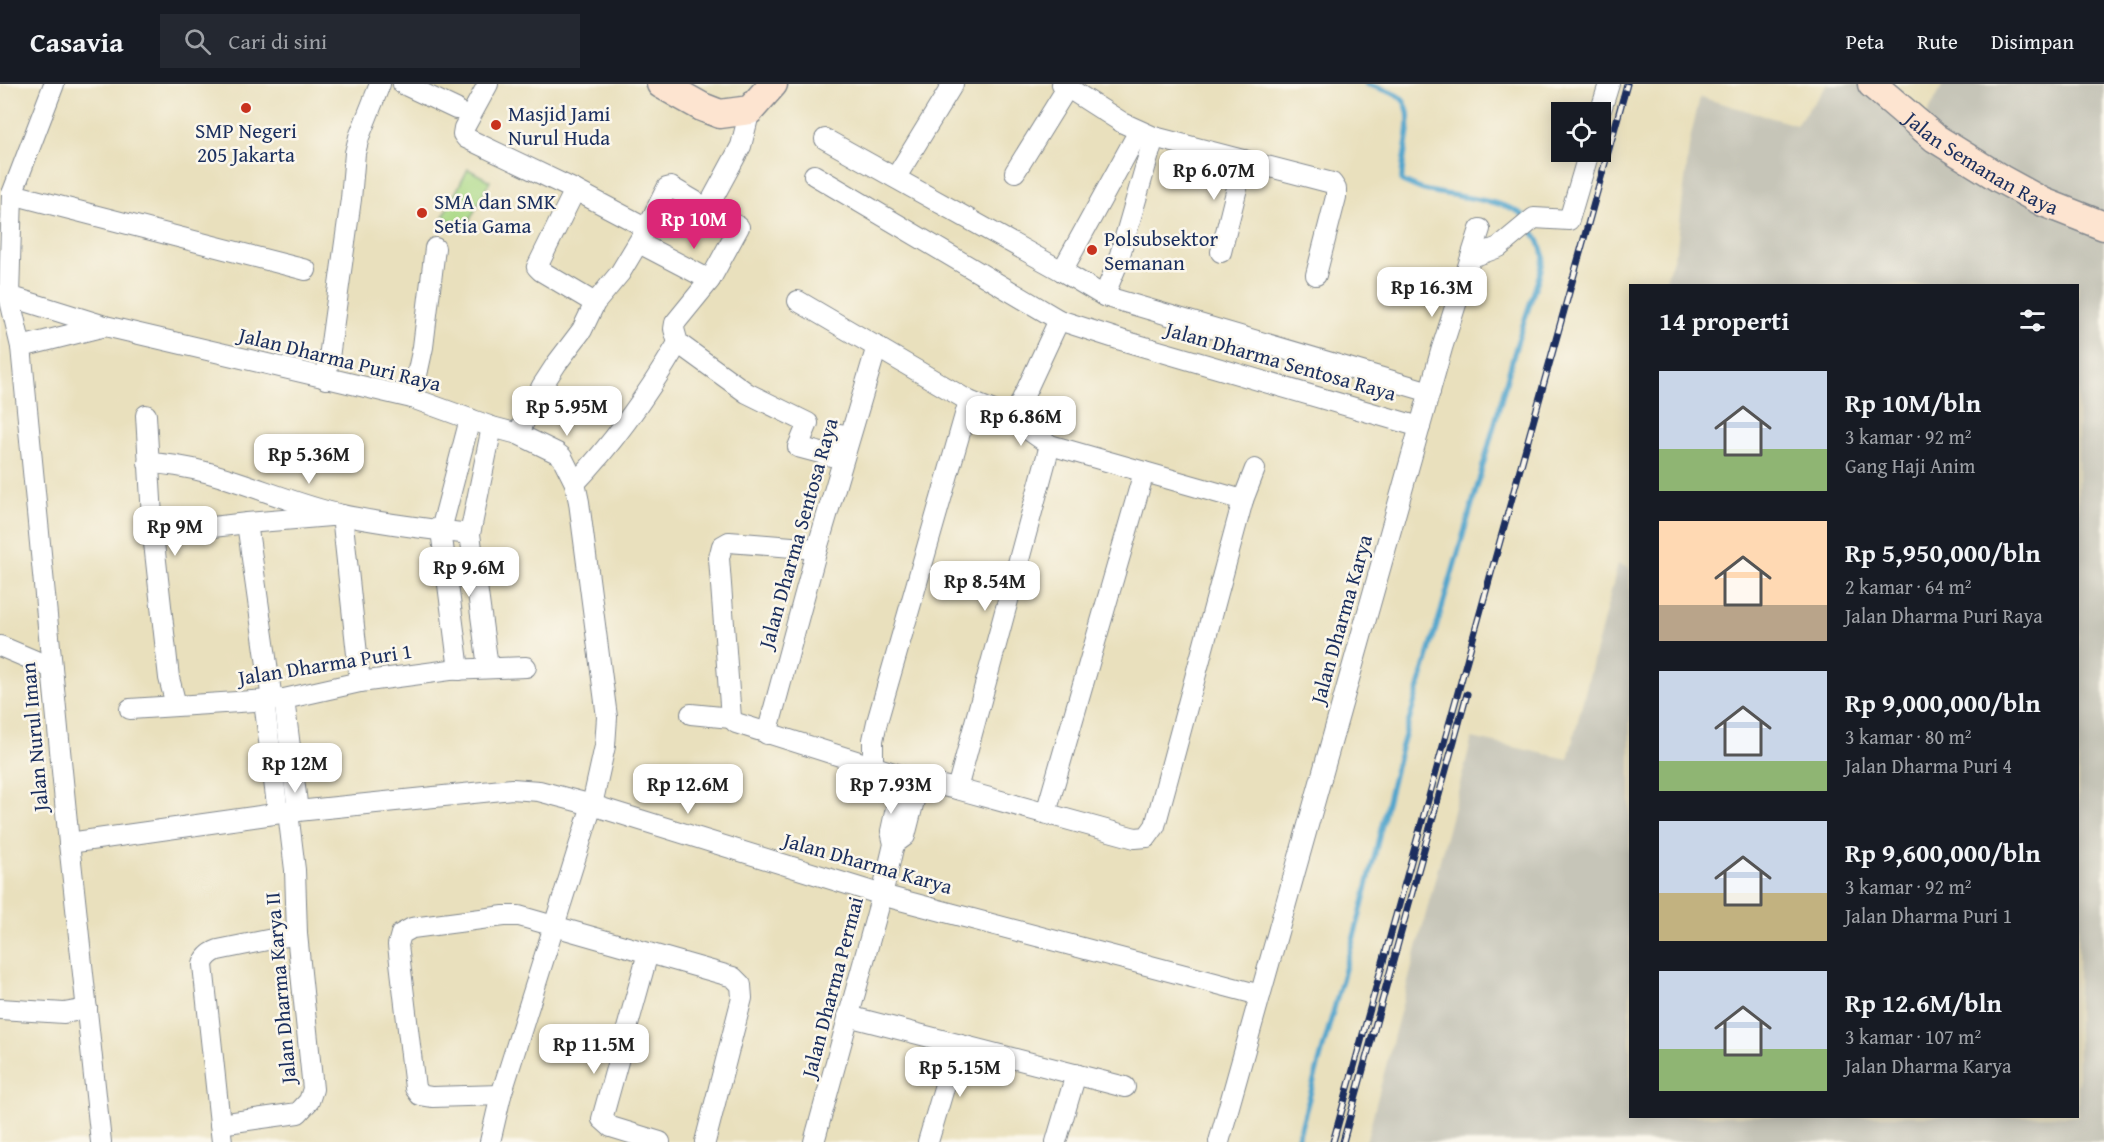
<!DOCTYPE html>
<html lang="id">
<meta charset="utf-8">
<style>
body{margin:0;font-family:"Gentium Book Plus",serif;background:#242831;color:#f1f3f6;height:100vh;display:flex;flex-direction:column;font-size:22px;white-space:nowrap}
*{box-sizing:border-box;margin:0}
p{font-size:20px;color:#9ea1a6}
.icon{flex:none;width:33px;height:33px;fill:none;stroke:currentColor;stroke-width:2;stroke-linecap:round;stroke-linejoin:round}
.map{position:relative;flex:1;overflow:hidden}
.side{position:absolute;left:1629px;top:200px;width:450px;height:834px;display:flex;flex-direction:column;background:#171b24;border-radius:0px;box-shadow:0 3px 15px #0003}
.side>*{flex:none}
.buttons{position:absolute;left:1551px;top:18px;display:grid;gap:12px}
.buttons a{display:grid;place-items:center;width:60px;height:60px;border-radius:0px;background:#171b24;box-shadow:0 3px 15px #0003;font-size:30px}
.price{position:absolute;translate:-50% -51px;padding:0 14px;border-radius:12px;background:#fff;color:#222;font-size:20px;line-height:39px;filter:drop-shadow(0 2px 3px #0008)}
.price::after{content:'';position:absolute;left:50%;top:36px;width:18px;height:14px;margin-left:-9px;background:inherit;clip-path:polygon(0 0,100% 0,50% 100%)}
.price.on{background:#db2777;color:#fff}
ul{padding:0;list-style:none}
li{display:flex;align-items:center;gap:18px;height:150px;padding:0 30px}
li span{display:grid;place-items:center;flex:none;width:168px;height:120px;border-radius:0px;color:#555}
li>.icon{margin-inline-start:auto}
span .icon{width:72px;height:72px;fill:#fffc;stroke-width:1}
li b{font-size:26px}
h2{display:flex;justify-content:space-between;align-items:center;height:72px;padding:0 30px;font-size:26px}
header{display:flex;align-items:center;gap:36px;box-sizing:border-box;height:84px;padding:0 30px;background:#171b24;border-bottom:2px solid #363941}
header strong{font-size:28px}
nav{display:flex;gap:33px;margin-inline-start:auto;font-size:21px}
.search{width:420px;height:54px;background:#242831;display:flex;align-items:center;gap:15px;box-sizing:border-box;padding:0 21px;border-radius:0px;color:#9ea1a6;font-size:22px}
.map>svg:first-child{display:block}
</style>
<header>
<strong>Casavia</strong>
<div class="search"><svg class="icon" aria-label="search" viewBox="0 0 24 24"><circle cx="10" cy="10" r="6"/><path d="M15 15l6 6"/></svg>Cari di sini</div>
<nav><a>Peta</a><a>Rute</a><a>Disimpan</a></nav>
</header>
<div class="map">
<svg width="2104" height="1058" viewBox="0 0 2104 1058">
<rect width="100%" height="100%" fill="#fbf7ec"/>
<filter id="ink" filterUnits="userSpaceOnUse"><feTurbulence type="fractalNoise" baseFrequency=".0167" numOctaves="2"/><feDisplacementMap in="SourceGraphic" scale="12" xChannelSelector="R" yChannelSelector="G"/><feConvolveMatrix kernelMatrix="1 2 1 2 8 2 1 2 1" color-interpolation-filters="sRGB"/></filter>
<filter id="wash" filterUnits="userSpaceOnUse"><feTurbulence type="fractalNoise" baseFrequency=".008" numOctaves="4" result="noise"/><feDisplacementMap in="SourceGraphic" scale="24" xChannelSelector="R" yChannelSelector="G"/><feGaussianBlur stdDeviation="1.35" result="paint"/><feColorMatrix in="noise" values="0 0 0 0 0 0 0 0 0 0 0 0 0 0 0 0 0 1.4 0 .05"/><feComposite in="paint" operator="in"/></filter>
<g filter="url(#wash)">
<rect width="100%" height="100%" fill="#e9e0bd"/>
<path fill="#c6c5b8" d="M1828,0h49l48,35 18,-35h161v1058h-738l106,-404 96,21 50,-195 12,4v548h448v-831h-414l13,-38 13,-107 10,-43 96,28z"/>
<path fill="#abd986" stroke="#638472" stroke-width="1.5" d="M468,85l22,12 -25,48 -22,-12z"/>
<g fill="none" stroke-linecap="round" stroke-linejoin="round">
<g stroke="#50a4cc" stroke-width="5">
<path d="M1366,0c10,4 27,7 35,14 18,16 -1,60 1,83 7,3 15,7 22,9 22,6 90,10 101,28"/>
<path d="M1297,1058l63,-227 38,-156 78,-268 41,-148 24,-73 3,-13 -5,-15 -9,-16"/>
</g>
</g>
</g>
<g filter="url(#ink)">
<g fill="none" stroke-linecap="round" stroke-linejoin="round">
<g stroke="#82888e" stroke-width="22">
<g id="street">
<path d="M54,0l-42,110 -3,102 12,51 48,496 32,299"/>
<path d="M403,0l53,25"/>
<path d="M488,0l-24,44 -1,6 3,4 109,52"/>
<path d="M1062,0l61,39 31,14 -37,128 -13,31"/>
<path d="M1600,29l9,-29"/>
<path d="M1154,53l178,46 4,6v8l-20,78"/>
<path d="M825,55l237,132 42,25 326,96"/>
<path d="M1015,88l52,-84"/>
<path d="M814,91l245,145 62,20 299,87"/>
<path d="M896,93l57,-93"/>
<path d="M12,110l294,76"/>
<path d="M708,123l33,-61 9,-36"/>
<path d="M639,159l71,37 29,-53 -68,-40 -4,1 -20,40"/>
<path d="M1221,168l23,-92"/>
<path d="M1472,173l27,-10 35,-29 35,2 20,-68"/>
<path d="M1062,187l77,-140"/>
<path d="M9,212l96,30 307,72 80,29 26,7 39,19 5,4 13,26 4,19 28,215 -2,29 -13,59 -91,290 -11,47"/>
<path d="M798,217l171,100 44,18 46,-99"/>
<path d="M678,259l69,50 61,30 -10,24 34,9 8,-22"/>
<path d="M678,259l-4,-14 1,-6 35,-43"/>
<path d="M21,263l84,-21"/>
<path d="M326,295l25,-180 4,-46 4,-16 21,-53"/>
<path d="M412,314l11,-51 12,-99"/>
<path d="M146,331l7,119 16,144 7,27"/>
<path d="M518,350l24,-48 15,-23 25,-33 13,-27 25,-30 27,-45 -72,-38 -38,77 4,4 54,32"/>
<path d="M148,379c67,2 129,38 194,52 42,9 86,14 128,19"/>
<path d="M575,399c40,-41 74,-91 103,-140"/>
<path d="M1243,416l12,-31"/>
<path d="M247,439l25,177"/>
<path d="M153,450l94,-11 95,-8 18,167"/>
<path d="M817,465l-88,-7 -7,4 -3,12 12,160 5,5 183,58 38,8 178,49 12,-1 8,-11 88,-326 -193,-55 -37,-26"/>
<path d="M0,562l52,22"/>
<path d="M488,583l-18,-133 22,-107"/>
<path d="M459,586l-18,-140 29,-111"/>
<path d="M284,615l14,112"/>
<path d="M264,617l14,112"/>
<path d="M130,625l154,-10 76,-17 90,-12 76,-3"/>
<path d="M691,630l40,4"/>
<path d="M767,650l50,-185 60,-203"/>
<path d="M873,682v-26l4,-18 92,-321"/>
<path d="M957,705l93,-344"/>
<path d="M1046,729l98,-341"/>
<path d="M69,759l219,-31 224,-23 27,2 53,14 297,92 371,98"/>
<path d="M894,760l11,-8 14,-55"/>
<path d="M648,869l-46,166 9,8 49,15"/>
<path d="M0,925l64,4 23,-4"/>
<path d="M848,932l277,71"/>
<path d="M501,1011l-69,2 -12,-2 -5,-7 -17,-143 3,-11 11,-6 92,-12h15l214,61 8,8 1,13 -37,144"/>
<path d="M220,1040l78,-11 11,-12 4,-12 -16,-155 -2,-64 -7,-58"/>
<path d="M222,1058l-19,-177c2,-8 7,-12 15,-15l79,-16"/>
<path d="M814,1058l68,-247 12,-51 -3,-13 12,-55"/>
<path d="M928,1058l29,-98"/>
<path d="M1056,1058l20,-68"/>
<path d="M1219,1058l223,-794 38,-119"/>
</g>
</g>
<g stroke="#82888e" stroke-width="31">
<g id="secondary">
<path d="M661,0l41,23 18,7 30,-4 23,-26"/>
<path id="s1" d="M1872,0l63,54 66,41 42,23 61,24"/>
</g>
</g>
<use href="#street" stroke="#fff" stroke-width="20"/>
<use href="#secondary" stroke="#fde4d0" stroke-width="28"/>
<g stroke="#1b2f5e" stroke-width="7">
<g id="rail">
<path d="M1333,1058l294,-1058"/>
<path d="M1343,1058l124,-448"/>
</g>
</g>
<use href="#rail" stroke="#fbf7ec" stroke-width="4.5" stroke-dasharray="14" stroke-linecap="butt"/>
</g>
</g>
<g fill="#c8321e" stroke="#fbf7ec" stroke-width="2">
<circle cx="246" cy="24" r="6"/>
<circle cx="496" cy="41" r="6"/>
<circle cx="422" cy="129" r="6"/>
<circle cx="1092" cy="166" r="6"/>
</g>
<g text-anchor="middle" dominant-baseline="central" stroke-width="5" stroke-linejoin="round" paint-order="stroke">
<g font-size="21" fill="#1b2f5e" stroke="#fbf7ec" text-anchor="start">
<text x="508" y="29">Masjid Jami<tspan x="508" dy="24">Nurul Huda</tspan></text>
<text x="246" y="46" text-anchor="middle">SMP Negeri<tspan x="246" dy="24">205 Jakarta</tspan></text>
<text x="434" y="117">SMA dan SMK<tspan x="434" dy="24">Setia Gama</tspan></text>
<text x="1104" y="154">Polsubsektor<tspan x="1104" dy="24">Semanan</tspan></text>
</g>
<g font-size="21" fill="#1b2f5e" stroke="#fbf7ec">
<text stroke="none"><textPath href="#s1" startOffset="136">Jalan Semanan Raya</textPath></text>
<text transform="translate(340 275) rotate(14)">Jalan Dharma Puri Raya</text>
<text transform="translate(1281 277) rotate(16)">Jalan Dharma Sentosa Raya</text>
<text transform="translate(798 449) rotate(-74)">Jalan Dharma Sentosa Raya</text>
<text transform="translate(1341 535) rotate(-74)">Jalan Dharma Karya</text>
<text transform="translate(325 580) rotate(-9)">Jalan Dharma Puri 1</text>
<text transform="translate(34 653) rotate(-95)">Jalan Nurul Iman</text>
<text transform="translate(868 779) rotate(16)">Jalan Dharma Karya</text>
<text transform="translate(832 903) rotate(-75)">Jalan Dharma Permai</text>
<text transform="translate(280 904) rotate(-95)">Jalan Dharma Karya II</text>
</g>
</g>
</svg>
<div class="buttons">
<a><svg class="icon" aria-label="locate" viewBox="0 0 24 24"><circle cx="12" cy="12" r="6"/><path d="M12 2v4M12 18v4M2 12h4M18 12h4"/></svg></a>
</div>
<b class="price" style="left:1214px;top:117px">Rp 6.07M</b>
<b class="price on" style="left:694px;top:166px">Rp 10M</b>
<b class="price" style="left:1432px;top:234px">Rp 16.3M</b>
<b class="price" style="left:567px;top:353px">Rp 5.95M</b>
<b class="price" style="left:1021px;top:363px">Rp 6.86M</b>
<b class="price" style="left:309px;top:401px">Rp 5.36M</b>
<b class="price" style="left:175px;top:473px">Rp 9M</b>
<b class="price" style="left:469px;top:514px">Rp 9.6M</b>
<b class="price" style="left:985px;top:528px">Rp 8.54M</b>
<b class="price" style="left:295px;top:710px">Rp 12M</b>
<b class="price" style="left:688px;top:731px">Rp 12.6M</b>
<b class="price" style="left:891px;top:731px">Rp 7.93M</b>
<b class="price" style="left:594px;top:991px">Rp 11.5M</b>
<b class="price" style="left:960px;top:1014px">Rp 5.15M</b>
<section class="side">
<h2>14 properti<svg class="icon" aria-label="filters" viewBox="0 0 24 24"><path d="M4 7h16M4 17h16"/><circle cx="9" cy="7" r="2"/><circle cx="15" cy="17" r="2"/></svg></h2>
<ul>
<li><span style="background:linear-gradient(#c9d6e8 65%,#8fb573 0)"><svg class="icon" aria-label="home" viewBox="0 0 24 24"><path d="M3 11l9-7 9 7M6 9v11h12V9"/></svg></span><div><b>Rp 10M/bln</b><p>3 kamar · 92 m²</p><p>Gang Haji Anim</p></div></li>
<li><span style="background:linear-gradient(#ffd9b3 70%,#b9a48a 0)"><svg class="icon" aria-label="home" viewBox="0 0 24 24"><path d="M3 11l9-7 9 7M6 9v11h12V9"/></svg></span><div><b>Rp 5,950,000/bln</b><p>2 kamar · 64 m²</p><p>Jalan Dharma Puri Raya</p></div></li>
<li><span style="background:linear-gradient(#c9d6e8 75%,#8fb573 0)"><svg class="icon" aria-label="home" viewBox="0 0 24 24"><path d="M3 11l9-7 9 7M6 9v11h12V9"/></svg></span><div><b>Rp 9,000,000/bln</b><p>3 kamar · 80 m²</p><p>Jalan Dharma Puri 4</p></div></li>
<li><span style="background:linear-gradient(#c9d6e8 60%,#c2b280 0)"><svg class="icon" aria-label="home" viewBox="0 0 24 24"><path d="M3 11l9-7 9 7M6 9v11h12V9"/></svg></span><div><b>Rp 9,600,000/bln</b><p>3 kamar · 92 m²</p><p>Jalan Dharma Puri 1</p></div></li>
<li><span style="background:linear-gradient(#c9d6e8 65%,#8fb573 0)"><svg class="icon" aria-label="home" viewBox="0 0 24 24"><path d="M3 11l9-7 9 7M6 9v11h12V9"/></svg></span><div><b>Rp 12.6M/bln</b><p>3 kamar · 107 m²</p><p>Jalan Dharma Karya</p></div></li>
</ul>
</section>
</div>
